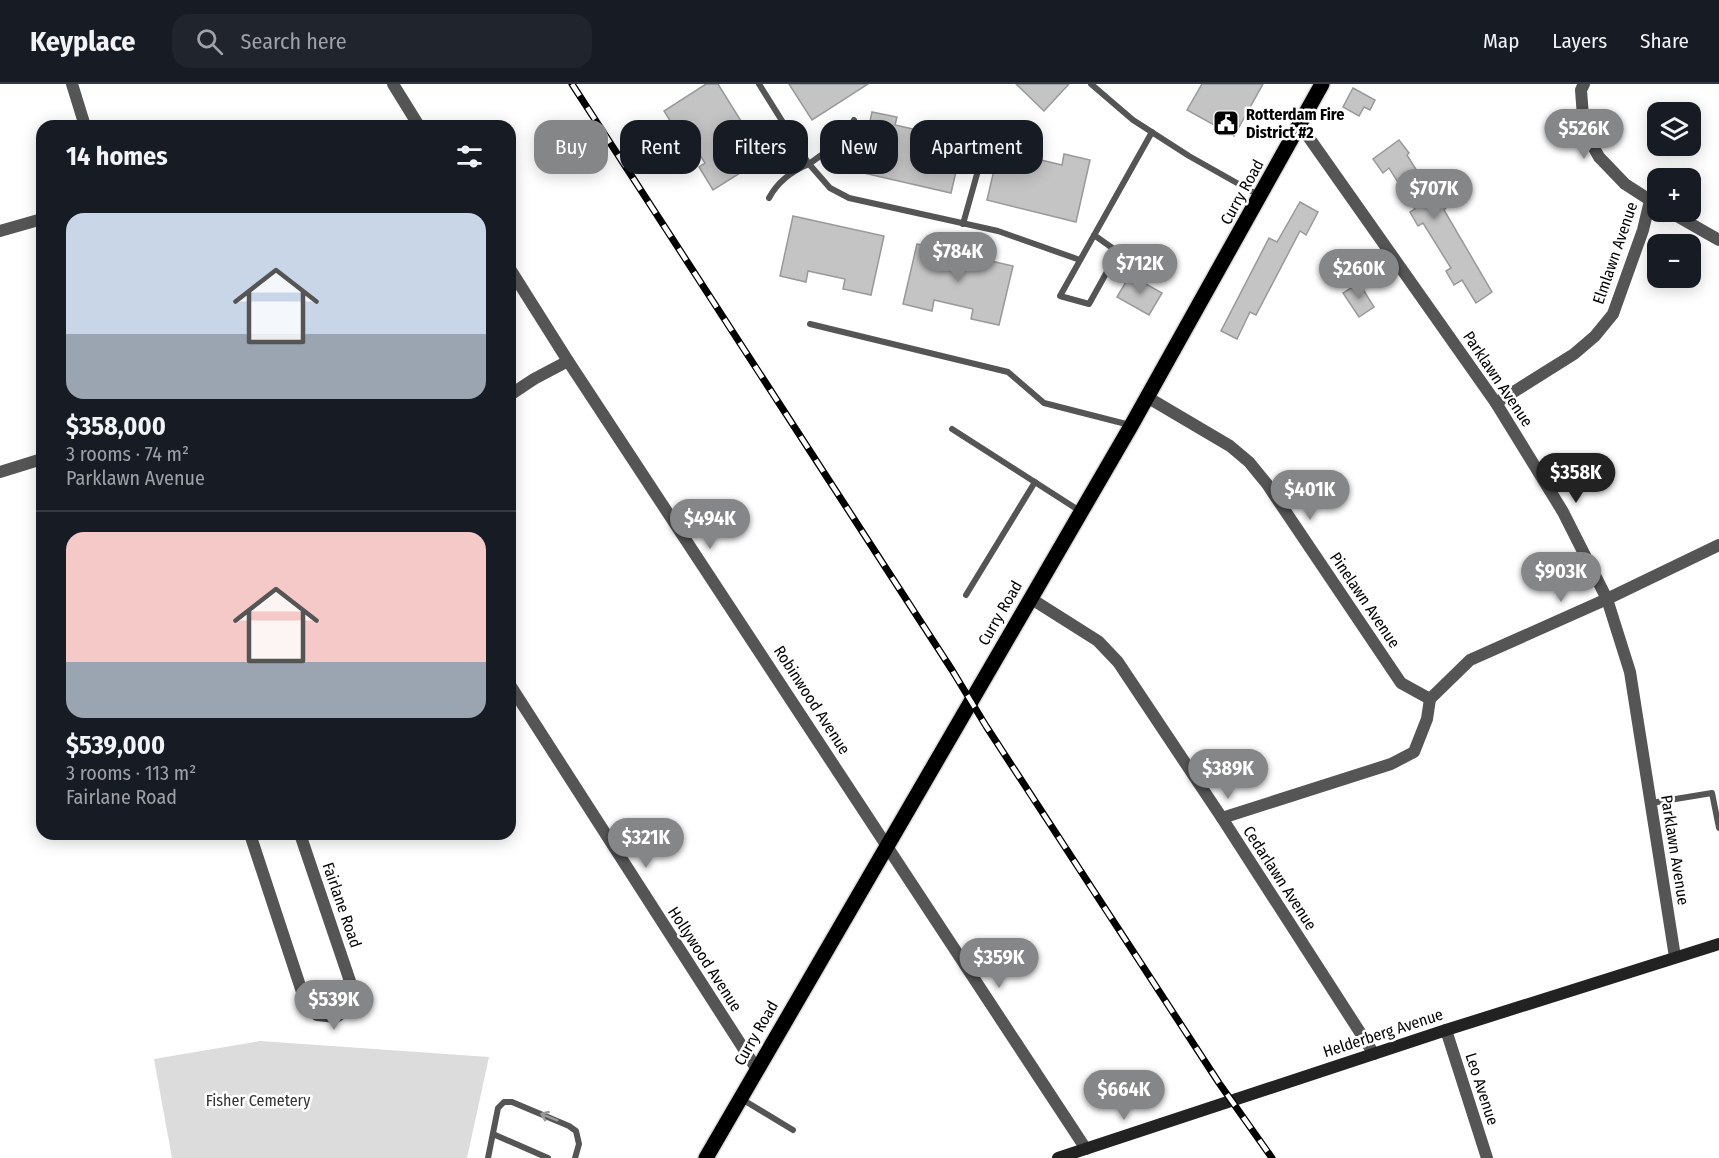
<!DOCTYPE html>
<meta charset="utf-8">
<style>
body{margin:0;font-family:"Fira Sans Condensed",sans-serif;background:#20242c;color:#f1f3f6;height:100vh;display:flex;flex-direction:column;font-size:22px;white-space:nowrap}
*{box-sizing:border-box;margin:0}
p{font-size:20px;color:#9ea1a6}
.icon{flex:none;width:33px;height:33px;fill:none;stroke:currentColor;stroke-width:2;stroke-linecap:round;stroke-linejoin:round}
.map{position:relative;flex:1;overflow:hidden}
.details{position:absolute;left:36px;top:36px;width:480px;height:720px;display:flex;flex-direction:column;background:#171b24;border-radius:18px;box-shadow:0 3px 15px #0003}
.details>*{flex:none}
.top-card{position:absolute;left:534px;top:36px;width:570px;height:54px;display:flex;gap:12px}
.fabs{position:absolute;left:1647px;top:18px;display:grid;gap:12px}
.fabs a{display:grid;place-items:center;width:54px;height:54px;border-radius:12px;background:#171b24;box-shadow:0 3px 15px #0003;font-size:30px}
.price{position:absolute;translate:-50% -51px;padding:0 14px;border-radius:21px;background:#858687;color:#fff;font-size:20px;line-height:39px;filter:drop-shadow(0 2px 3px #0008)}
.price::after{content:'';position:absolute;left:50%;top:36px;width:18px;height:14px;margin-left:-9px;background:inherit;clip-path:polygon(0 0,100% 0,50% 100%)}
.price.selected{background:#222;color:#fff}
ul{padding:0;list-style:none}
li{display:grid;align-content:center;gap:12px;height:318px;padding:0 30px}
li+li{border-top:2px solid #363941}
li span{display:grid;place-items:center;height:186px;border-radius:18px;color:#555}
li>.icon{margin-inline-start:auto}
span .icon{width:108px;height:108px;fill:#fffc;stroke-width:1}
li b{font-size:26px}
h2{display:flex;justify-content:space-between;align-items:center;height:72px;padding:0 30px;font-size:26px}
.tag{padding:0 21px;border-radius:18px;background:#171b24;box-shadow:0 3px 15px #0003;font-size:21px;line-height:54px}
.tag.selected{background:#858687;color:#fff}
header{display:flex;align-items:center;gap:36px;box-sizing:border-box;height:84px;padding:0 30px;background:#171b24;border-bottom:2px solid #363941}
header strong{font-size:28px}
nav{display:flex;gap:33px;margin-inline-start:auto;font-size:21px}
.search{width:420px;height:54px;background:#20242c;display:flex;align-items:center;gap:15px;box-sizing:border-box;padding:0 21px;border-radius:18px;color:#9ea1a6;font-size:22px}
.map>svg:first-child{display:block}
</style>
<header>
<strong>Keyplace</strong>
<div class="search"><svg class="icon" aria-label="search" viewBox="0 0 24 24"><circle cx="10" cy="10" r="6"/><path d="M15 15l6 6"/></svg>Search here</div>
<nav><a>Map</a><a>Layers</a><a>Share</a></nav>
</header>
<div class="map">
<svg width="1719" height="1074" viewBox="0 0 1719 1074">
<rect width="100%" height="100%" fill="#fff"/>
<path fill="#dcdcdc" d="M260,957l229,16 -22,101h-295l-18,-99z"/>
<g fill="#c4c4c4" stroke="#999" stroke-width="1.5">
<path d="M706,0h12l46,74 -51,32 -14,-23 6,-4 -20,-32 -6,4 -15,-24z"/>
<path d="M789,0h79l-56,36z"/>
<path d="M1016,0h53l-25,27z"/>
<path d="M1202,0h61l-29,52 -47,-26z"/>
<path d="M1353,4l22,12 -5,10 -6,-3 -5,9 -16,-9z"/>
<path d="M872,28l25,5 -2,8 40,9 2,-8 28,7 -14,60 -92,-21z"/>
<path d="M1001,56l25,6 -2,10 38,9 2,-11 26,6 -14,62 -89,-22z"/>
<path d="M1399,56l10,13 -2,2 26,42 4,-3 9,14 -2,2 48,82 -16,11 -14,-23 -8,5 -8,-14 5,-3 -28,-45 -5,3 -8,-14 5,-3 -26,-41 -6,5 -10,-14z"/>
<path d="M1300,118l18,10 -12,23 -6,-4 -44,84 -6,-3 -13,27 -16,-8 48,-93 8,4z"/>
<path d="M793,132l91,20 -13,59 -28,-6 2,-10 -37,-8 -2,11 -26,-6z"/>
<path d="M917,160l96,22 -14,59 -28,-6 2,-10 -39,-9 -2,11 -29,-7z"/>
<path d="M1130,191l32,18 -13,22 -32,-18z"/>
<path d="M1359,199l15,24 -15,10 -16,-24z"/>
</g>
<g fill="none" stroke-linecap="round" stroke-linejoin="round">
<g stroke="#dbdbdb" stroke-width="18">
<path id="primary" d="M706,1074l425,-732 191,-342"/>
</g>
<g stroke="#555" stroke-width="6">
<path d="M759,0l50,80c-17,7 -31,17 -40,34"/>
<path d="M1091,0l42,36 56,36 71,40"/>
<path d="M854,36l-12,20 -33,24 21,24 19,10 149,33 82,29"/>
<path d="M963,140l16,-57"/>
<path d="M1094,151l24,17 -29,52 -29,-8 92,-164"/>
<path d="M810,240l198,48 36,31 86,22"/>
<path d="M952,345l128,82"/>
<path d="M966,511l69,-113"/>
<path d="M1651,719l61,-10 7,35"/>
<path d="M740,1014l53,32"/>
<path d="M493,1050l55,24"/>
<path d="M488,1074l10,-50 6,-6h8l57,24 7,5 3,13 -4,14"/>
</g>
<g stroke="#555" stroke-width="12">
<path d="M72,0l13,42"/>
<path d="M393,0l26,42"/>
<path d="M1584,0l-3,6 3,40 15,27 26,27 31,20"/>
<path d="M1300,41l196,278 67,109 44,87 23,73 45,285"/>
<path d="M1670,128l49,28"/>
<path d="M0,147l42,-12"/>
<path d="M510,185l58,92 518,788"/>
<path d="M510,311l24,-16 34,-18"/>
<path d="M1147,313l83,49 19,16 18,22 134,199 29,16"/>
<path d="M1496,319l78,-49 21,-18 18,-22 30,-84 7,-29"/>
<path d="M0,388l42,-13"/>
<path d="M1030,514l68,43 20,21 104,156 152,236"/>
<path d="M510,601l246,383"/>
<path d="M1222,734l169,-54 23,-12 13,-33 3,-20 40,-39 137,-61 112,-54"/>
<path d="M250,750l54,164 13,17 19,2 16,-11 1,-16 -53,-156"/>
<path d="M1446,946l41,128"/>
</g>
<path stroke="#222" stroke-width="12" d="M1058,1074l388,-128 273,-86"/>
<use href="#primary" stroke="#000" stroke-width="15"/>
<g stroke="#000" stroke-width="7">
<path id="rail" d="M572,0l380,586 34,56 233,357 53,75"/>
</g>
<use href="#rail" stroke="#fff" stroke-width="4.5" stroke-dasharray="14" stroke-linecap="butt"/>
</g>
<defs><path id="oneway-shaft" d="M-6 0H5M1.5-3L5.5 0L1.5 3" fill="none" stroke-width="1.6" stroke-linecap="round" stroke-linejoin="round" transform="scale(1.5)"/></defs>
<use stroke="#999" href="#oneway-shaft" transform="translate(549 1033) rotate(-158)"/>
<defs>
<g id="civic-square" transform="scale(1.35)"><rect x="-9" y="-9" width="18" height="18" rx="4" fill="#000" stroke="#fff"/><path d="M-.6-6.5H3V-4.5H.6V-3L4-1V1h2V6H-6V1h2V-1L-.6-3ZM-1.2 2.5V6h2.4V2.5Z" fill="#fff"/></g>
</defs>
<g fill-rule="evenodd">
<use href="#civic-square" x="1226" y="39"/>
</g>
<g text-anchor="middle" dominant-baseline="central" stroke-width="5" stroke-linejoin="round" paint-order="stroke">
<g font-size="16" font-weight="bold" fill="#000" stroke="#fff" text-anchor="start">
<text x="1246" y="30">Rotterdam Fire<tspan x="1246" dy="18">District #2</tspan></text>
</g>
<g font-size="16" fill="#000" stroke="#fff">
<text transform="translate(1242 108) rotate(-61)">Curry Road</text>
<text transform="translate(1615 169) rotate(-71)">Elmlawn Avenue</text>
<text transform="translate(1498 295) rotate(56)">Parklawn Avenue</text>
<text transform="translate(1365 516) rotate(56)">Pinelawn Avenue</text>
<text transform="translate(1000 529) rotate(-60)">Curry Road</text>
<text transform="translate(812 616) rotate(57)">Robinwood Avenue</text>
<text transform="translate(1675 766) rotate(81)">Parklawn Avenue</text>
<text transform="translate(1280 794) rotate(57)">Cedarlawn Avenue</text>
<text transform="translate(342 821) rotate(71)">Fairlane Road</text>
<text transform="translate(705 875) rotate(57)">Hollywood Avenue</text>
<text transform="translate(756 949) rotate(-60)">Curry Road</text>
<text transform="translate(1383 949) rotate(-18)">Helderberg Avenue</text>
<text transform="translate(1482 1005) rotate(72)">Leo Avenue</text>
</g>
<g font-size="16" fill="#333" stroke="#fff">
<text x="258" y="1016">Fisher Cemetery</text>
</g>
</g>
</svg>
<div class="fabs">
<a><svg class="icon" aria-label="layers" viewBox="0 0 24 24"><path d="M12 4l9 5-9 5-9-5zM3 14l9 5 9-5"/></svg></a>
<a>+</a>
<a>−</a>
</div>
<b class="price" style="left:1584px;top:76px">$526K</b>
<b class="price" style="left:1434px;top:136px">$707K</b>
<b class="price" style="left:958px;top:199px">$784K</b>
<b class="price" style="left:1140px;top:211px">$712K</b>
<b class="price" style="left:1359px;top:216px">$260K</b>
<b class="price selected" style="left:1576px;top:420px">$358K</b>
<b class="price" style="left:1310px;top:437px">$401K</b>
<b class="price" style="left:710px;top:466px">$494K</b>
<b class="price" style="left:1561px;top:519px">$903K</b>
<b class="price" style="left:1228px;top:716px">$389K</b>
<b class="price" style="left:646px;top:785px">$321K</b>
<b class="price" style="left:999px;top:905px">$359K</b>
<b class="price" style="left:334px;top:947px">$539K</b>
<b class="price" style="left:1124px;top:1037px">$664K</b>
<div class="top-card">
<a class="tag selected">Buy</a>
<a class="tag">Rent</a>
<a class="tag">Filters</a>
<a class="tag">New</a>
<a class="tag">Apartment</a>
</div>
<section class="details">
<h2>14 homes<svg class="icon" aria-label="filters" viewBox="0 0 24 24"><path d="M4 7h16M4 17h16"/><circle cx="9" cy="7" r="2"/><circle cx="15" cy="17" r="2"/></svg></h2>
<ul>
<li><span style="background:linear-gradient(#c9d6e8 65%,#9aa5b1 0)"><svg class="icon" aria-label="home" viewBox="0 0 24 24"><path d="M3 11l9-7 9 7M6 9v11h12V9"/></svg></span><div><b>$358,000</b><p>3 rooms · 74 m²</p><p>Parklawn Avenue</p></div></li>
<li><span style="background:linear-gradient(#f6c9c9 70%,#9aa5b1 0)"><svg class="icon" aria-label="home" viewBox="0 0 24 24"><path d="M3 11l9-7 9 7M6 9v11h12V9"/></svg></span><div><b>$539,000</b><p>3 rooms · 113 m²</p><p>Fairlane Road</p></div></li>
</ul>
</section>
</div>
